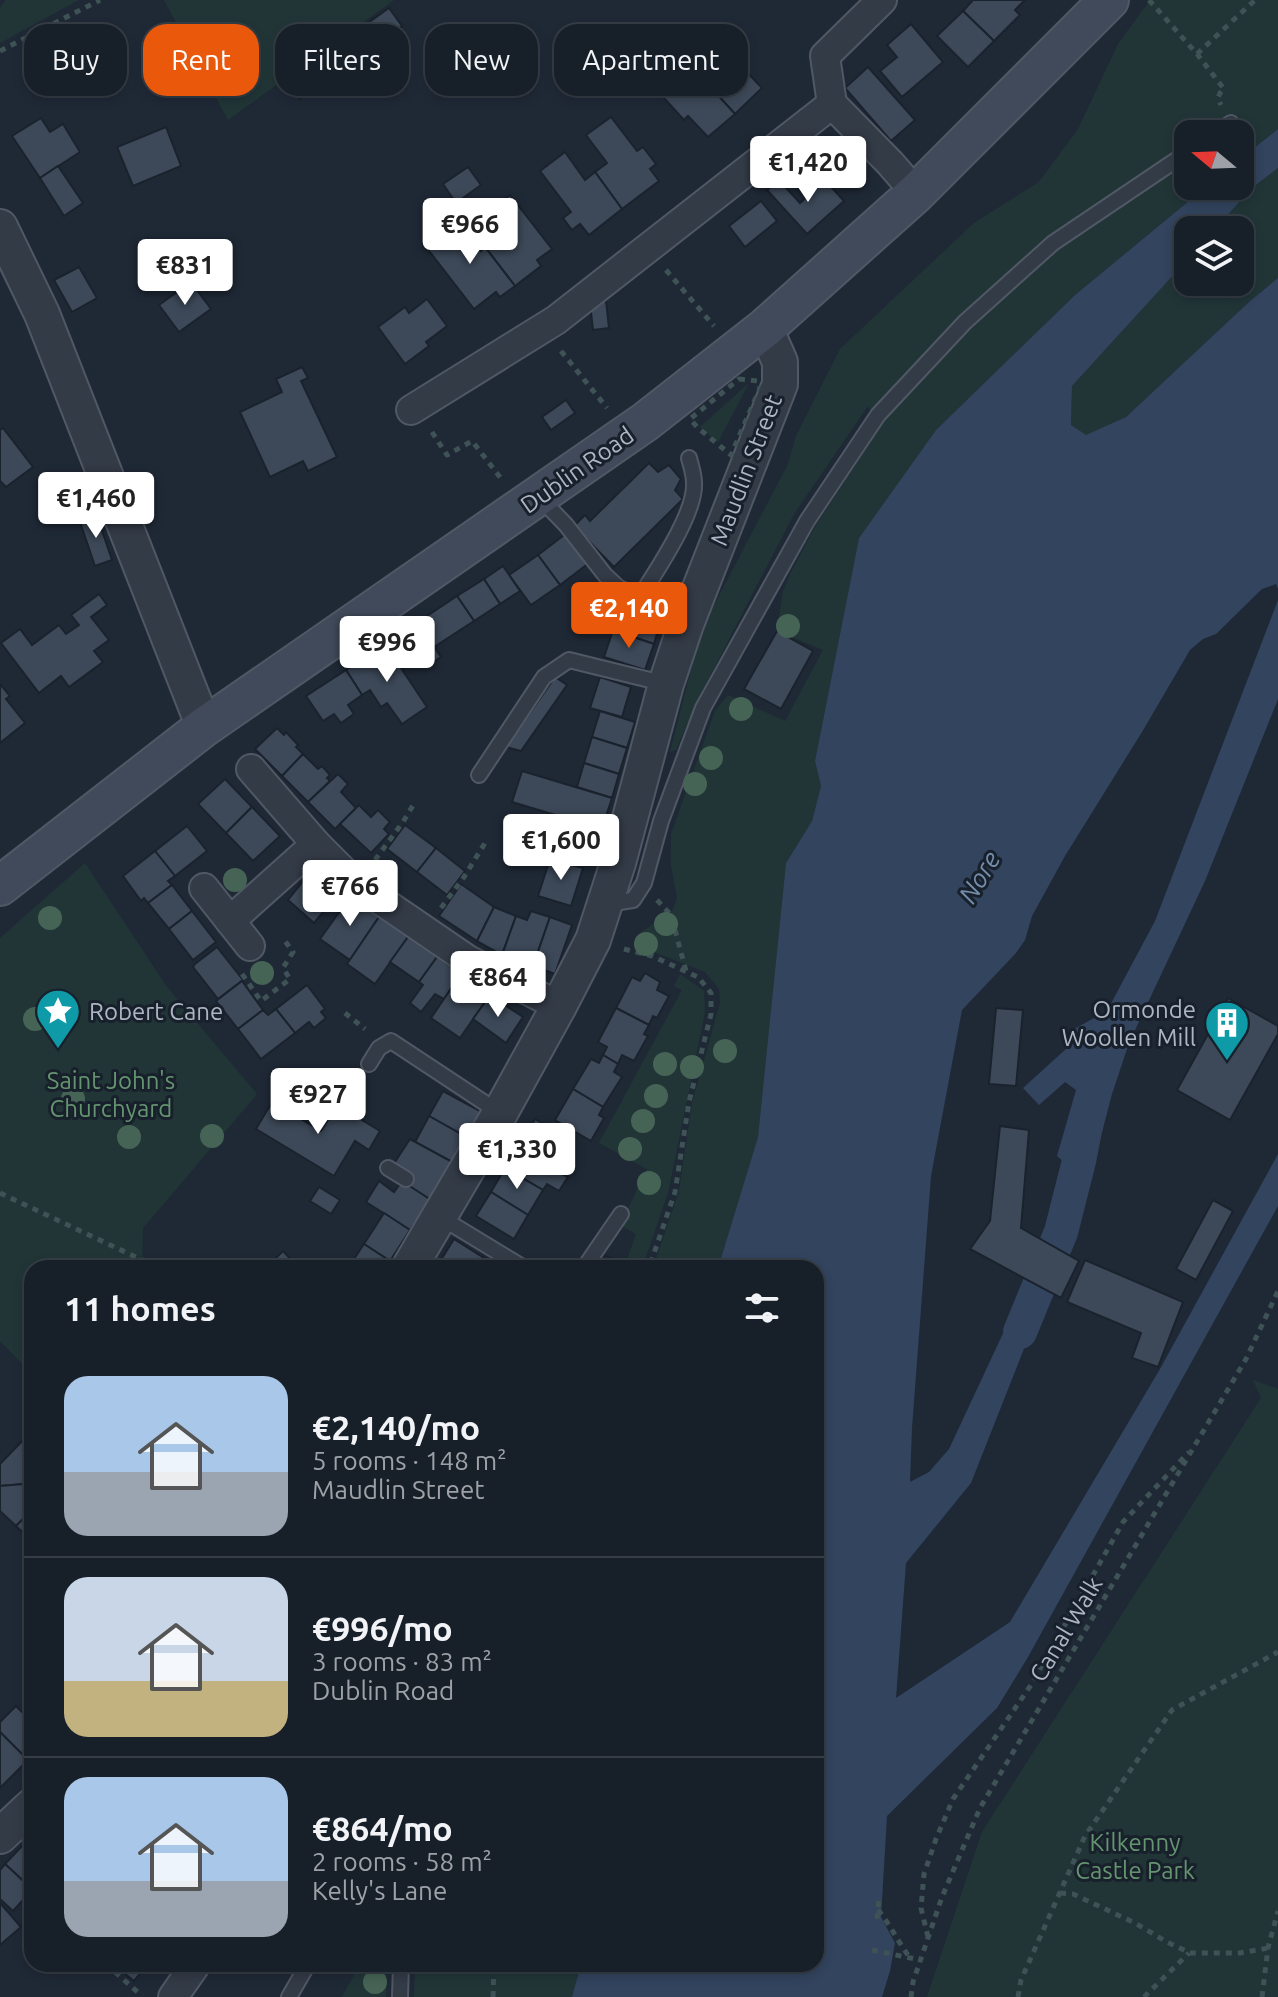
<!DOCTYPE html>
<meta charset="utf-8">
<style>
body{margin:0;font-family:Ubuntu,sans-serif;background:#242c34;color:#f1f3f6;height:100vh;display:flex;flex-direction:column;font-size:30px;white-space:nowrap}
*{box-sizing:border-box;margin:0}
p{font-size:26px;color:#9ea2a8}
.icon{flex:none;width:44px;height:44px;fill:none;stroke:currentColor;stroke-width:2;stroke-linecap:round;stroke-linejoin:round}
.map{position:relative;flex:1;overflow:hidden}
.side{position:absolute;left:24px;top:1260px;width:800px;height:712px;display:flex;flex-direction:column;background:#171f28;border-radius:24px;box-shadow:0 4px 12px #0003,0 0 0 2px #363d45}
.side>*{flex:none}
.top-card{position:absolute;left:24px;top:24px;width:800px;height:72px;display:flex;gap:16px}
.needle{width:52px;rotate:289deg}
.fabs{position:absolute;left:1174px;top:120px;display:grid;gap:16px}
.fabs a{display:grid;place-items:center;width:80px;height:80px;border-radius:16px;background:#171f28;box-shadow:0 4px 12px #0003,0 0 0 2px #363d45;font-size:40px}
.price{position:absolute;translate:-50% -68px;padding:0 18px;border-radius:8px;background:#fff;color:#222;font-size:26px;line-height:52px;filter:drop-shadow(0 2px 4px #0008)}
.price::after{content:'';position:absolute;left:50%;top:48px;width:24px;height:18px;margin-left:-12px;background:inherit;clip-path:polygon(0 0,100% 0,50% 100%)}
.price.selected{background:#ea580c;color:#fff}
ul{padding:0;list-style:none}
li{display:flex;align-items:center;gap:24px;height:200px;padding:0 40px}
li+li{border-top:2px solid #363d45}
li span{display:grid;place-items:center;flex:none;width:224px;height:160px;border-radius:24px;color:#555}
li>.icon{margin-inline-start:auto}
span .icon{width:96px;height:96px;fill:#fffc;stroke-width:1}
li b{font-size:34px}
h2{display:flex;justify-content:space-between;align-items:center;height:96px;padding:0 40px;font-size:34px}
.chip{padding:0 28px;border-radius:24px;background:#171f28;box-shadow:0 4px 12px #0003,0 0 0 2px #363d45;font-size:28px;line-height:72px}
.chip.selected{background:#ea580c;color:#fff}
.map>svg:first-child{display:block}
</style>
<div class="map">
<svg width="1278" height="1997" viewBox="0 0 1278 1997">
<rect width="100%" height="100%" fill="#1f2936"/>
<g fill="#213537">
<path d="M6,0h73l-79,43v-35z"/>
<path d="M164,0h230l-166,120z"/>
<path d="M1150,0h128v129l-38,30v-25h-52v52h19l-132,109 -139,135 -77,108 -44,223 6,25 -9,35 -26,42 -28,274 -40,131h-65l26,-77 13,-88 28,-100 -1,-14 -14,-17 -69,-27 5,-13 31,-20 5,-14 -6,-32v-32l44,-123 13,-16 57,26 38,-71 -46,-19 6,-40 8,-19 24,-45 65,-99 -12,-22 -74,108 -98,189 -20,47 -6,2 31,-122 87,-166 8,-28 44,-87 134,-126 65,-41 39,-53 40,-85z"/>
<path d="M1278,168v110l-28,23 -124,116 -40,19 -15,-11 1,-39 116,-127v23h52v-52h-26l38,-42z"/>
<path d="M749,383l-31,59 -18,-15z"/>
<path d="M85,863l82,124 90,107 -114,134 -1,40h-110v106l-32,-33v-403z"/>
<path d="M680,974l24,17 1,21 -37,181 -26,75h-18l12,-34 -16,-9 27,-56 -48,-26 83,-153 -8,-4z"/>
<path d="M1253,1380l25,9v608h-351l55,-165 279,-434z"/>
<path d="M360,1964h27l-1,33h-44z"/>
<path d="M415,1964h166l-9,33h-158z"/>
</g>
<g fill="#32445e">
<path d="M1278,129v39l-26,20 -38,42h-26v29l-116,127 -1,39 15,10 40,-18 124,-116 28,-23v311l-2,-5 -14,5 -46,45 -13,5 -13,11 -48,82 -77,124 -33,60 -7,24 -9,13 -54,57 -31,166 -19,252 -2,54 19,-10 20,-23 78,-167 19,11 -75,190 -65,80 -10,135 114,-76 150,-253 118,-215v52l-250,451 -31,51 -110,108 -6,101 14,26 -5,28 -8,26h-310l9,-33h235v-696h-98l40,-131 28,-274 26,-42 9,-35 -6,-25 44,-223 77,-108 139,-135 132,-109h33v-27z"/>
<path d="M1278,600v99l-73,182 -76,162 -17,51 -18,69c-14,3 -26,4 -37,-7l19,-66 -11,-8 -26,23 -16,-17 44,-40 7,-19 33,-18 48,-90z"/>
</g>
<g fill="none" stroke-linecap="round" stroke-linejoin="round">
<path stroke="#32445e" stroke-width="34" d="M1020,1332l41,-100 18,-71 8,-41"/>
</g>
<g fill="#3d4959" stroke="#1a222d" stroke-width="2">
<path d="M973,0h52l-10,10 5,5 -26,26 -31,-30z"/>
<path d="M389,8l13,18 -21,15 -13,-18z"/>
<path d="M963,11l31,30 -26,26 -31,-31z"/>
<path d="M911,24l32,38 -41,35 -22,-26 17,-14 -10,-12z"/>
<path d="M49,44l15,33 -21,9 -15,-33z"/>
<path d="M726,44l19,20 -3,3 20,21 -27,26 -30,-33 8,-6 -9,-11z"/>
<path d="M315,63l12,16 -27,20 -12,-16z"/>
<path d="M868,67l47,53 -24,21 -46,-53z"/>
<path d="M659,71l9,1 13,13 7,-7 9,11 8,-8 30,33 -27,23 -20,-21 -4,4 -31,-34v-9z"/>
<path d="M611,117l26,34 6,-4 13,17 -6,5 9,12 -37,28 -27,-37 12,-9 -21,-28z"/>
<path d="M41,118l9,14 13,-8 17,28 -40,26 -28,-42z"/>
<path d="M166,127l15,39 -48,20 -16,-39z"/>
<path d="M823,141l12,14 -19,18 -13,-14z"/>
<path d="M565,152l20,28 10,-8 27,37 -33,26 -9,-11 -8,6 -9,-12 8,-6 -31,-41z"/>
<path d="M58,166l25,37 -19,13 -24,-38z"/>
<path d="M468,167l13,18 -25,18 -13,-19z"/>
<path d="M779,180l21,23 25,-23 19,21 -37,33 -40,-44z"/>
<path d="M510,195l42,54 -15,11 4,6 -26,20 -46,-60z"/>
<path d="M761,201l16,20 -32,26 -16,-21z"/>
<path d="M459,222l22,29 4,-4 30,39 -15,11 -4,-5 -22,17 -48,-62z"/>
<path d="M79,267l18,31 -25,14 -18,-32z"/>
<path d="M191,282l20,27 -32,23 -20,-27z"/>
<path d="M427,299l20,27 -21,16 3,4 -24,18 -27,-37 27,-20 4,6z"/>
<path d="M606,301l3,27 -16,2 -3,-27z"/>
<path d="M302,367l6,11 -7,3 36,76 -29,14 -5,-10 -33,16 -30,-65 42,-20 -6,-13z"/>
<path d="M566,400l9,13 -24,17 -9,-13z"/>
<path d="M3,428l30,39 -27,20 -6,-6v-51z"/>
<path d="M649,463l9,9 11,-7 12,14 -6,11 8,9 -69,68 -40,-41 11,-11 5,6z"/>
<path d="M96,513l16,47 -17,6 -16,-47z"/>
<path d="M568,532l21,31 -29,22 -22,-30z"/>
<path d="M538,555l22,30 -29,20 -22,-30z"/>
<path d="M503,566l17,25 -20,13 -16,-25z"/>
<path d="M484,579l16,25 -26,17 -17,-25z"/>
<path d="M99,594l8,11 -16,12 18,23 -15,11 9,11 -34,25 -8,-11 -22,17 -38,-50 19,-14 12,16 27,-20 7,9 13,-9 -8,-10z"/>
<path d="M457,596l17,25 -40,26 -16,-25z"/>
<path d="M622,604l40,13 -8,27 -41,-14z"/>
<path d="M418,622l23,35 -15,10 -7,-10 -17,12 -17,-25z"/>
<path d="M613,630l41,14 -9,26 -41,-13z"/>
<path d="M777,631l36,20 -32,58 -37,-20z"/>
<path d="M385,644l42,63 -25,17 -15,-21 -6,4 -11,-17 -8,5 -16,-25z"/>
<path d="M346,670l16,25 -14,10 6,9 -13,9 -7,-9 -11,7 -17,-25z"/>
<path d="M555,677l12,8 -46,66 -15,-4z"/>
<path d="M600,677l31,10 -9,30 -32,-9z"/>
<path d="M0,684l10,12 -4,3 19,24 -25,20z"/>
<path d="M600,711l35,11 -8,26 -35,-11z"/>
<path d="M277,728l7,7 2,-3 12,13 -2,2 7,7 -21,22 -27,-27z"/>
<path d="M592,737l35,11 -8,26 -35,-11z"/>
<path d="M303,754l15,15 4,-3 8,9 -3,3 3,3 -22,21 -26,-26z"/>
<path d="M584,763l35,11 -7,24 -35,-11z"/>
<path d="M522,771l90,27 -10,31 -90,-27z"/>
<path d="M338,774l10,10 -7,8 15,16 -21,21 -27,-27z"/>
<path d="M225,779l27,28 -26,26 -28,-29z"/>
<path d="M359,805l12,12 7,-7 12,12 -6,7 5,5 -18,19 -31,-29z"/>
<path d="M252,807l28,29 -27,25 -27,-28z"/>
<path d="M579,822l23,7 -11,37 -23,-7z"/>
<path d="M405,825l31,23 -19,24 -30,-23z"/>
<path d="M187,826l20,25 -32,25 -20,-25z"/>
<path d="M436,848l29,23 -18,24 -30,-23z"/>
<path d="M155,851l20,25 -7,5 4,4 -24,18 -4,-5 -3,3 -18,-25z"/>
<path d="M550,859l33,9 -12,38 -33,-10z"/>
<path d="M312,870l27,23 -25,30 -26,-23z"/>
<path d="M461,884l33,23 -17,34 -38,-25z"/>
<path d="M172,885l20,26 -23,18 -21,-26z"/>
<path d="M350,897l29,20 -29,43 -30,-21z"/>
<path d="M494,907l22,9 -14,39 -25,-14z"/>
<path d="M192,911l24,31 -23,18 -24,-31z"/>
<path d="M531,911l19,6 -17,49 -31,-11 14,-39 11,4z"/>
<path d="M379,917l29,20 -33,47 -28,-20z"/>
<path d="M550,917l22,8 -17,49 -22,-8z"/>
<path d="M408,937l29,20 -18,25 -29,-20z"/>
<path d="M217,947l26,33 -25,19 -25,-32 2,-3z"/>
<path d="M437,957l24,17 -17,25 -9,-5 -14,18 -11,-9 13,-18 -4,-3z"/>
<path d="M645,973l15,9 -3,8 12,6 -12,22 -4,-2 -4,9 -33,-17 16,-31 8,4z"/>
<path d="M461,974l29,21 -30,43 -29,-20z"/>
<path d="M242,981l21,29 -25,19 -22,-28z"/>
<path d="M307,985l18,24 -4,3 5,6 -12,10 -5,-6 -14,11 -19,-24z"/>
<path d="M490,995l33,22 -17,26 -33,-24z"/>
<path d="M1228,998l50,28v8l-48,86 -53,-30z"/>
<path d="M616,1008l33,17 -5,9 4,2 -14,25 -12,-6 -4,9 -15,-9 4,-8 -9,-5z"/>
<path d="M996,1008l27,2 -7,76 -27,-2z"/>
<path d="M276,1009l19,24 -34,26 -23,-30 25,-19 5,5z"/>
<path d="M603,1055l15,9 -4,8 8,5 -19,30 -30,-18 18,-30 8,4z"/>
<path d="M573,1089l30,18 -4,8 5,3 -13,23 -36,-21z"/>
<path d="M443,1091l39,21 -14,26 -39,-22z"/>
<path d="M272,1102l49,29 16,-26 43,26 -11,19 -14,-9 -21,35 -78,-47z"/>
<path d="M429,1116l39,22 -14,25 -39,-21z"/>
<path d="M535,1119l37,22 -14,25 -38,-23z"/>
<path d="M1000,1126l29,4 -8,98 58,33 -18,37 -91,-49 20,-28z"/>
<path d="M410,1139l44,24 -23,37 -27,-17 -11,-18z"/>
<path d="M520,1143l38,23 -3,4 13,7 -9,14 -12,-7 -4,6 -38,-22z"/>
<path d="M505,1168l38,22 -15,25 -37,-23z"/>
<path d="M379,1181l15,11 8,-11 29,19 -21,30 -44,-28z"/>
<path d="M319,1187l21,13 -9,14 -21,-13z"/>
<path d="M491,1192l37,23 -14,24 -38,-23z"/>
<path d="M1213,1200l20,11 -37,69 -20,-11z"/>
<path d="M384,1213l26,17 -20,31 -26,-17z"/>
<path d="M454,1239l30,19 -6,10h-32l-7,-5z"/>
<path d="M364,1244l26,17 -4,7h-38z"/>
<path d="M283,1251l16,17h-13l-10,-10z"/>
<path d="M606,1256l20,8 -2,4h-23z"/>
<path d="M1085,1260l98,42 -25,65 -26,-9 9,-25 -74,-31z"/>
<path d="M28,1435l4,4v35l-9,10 -23,2v-22z"/>
<path d="M23,1484l9,9v17l-16,16 -16,-15v-25z"/>
<path d="M32,1510v31l-16,-15z"/>
<path d="M16,1706l16,16v23l-9,10 -23,-23v-10z"/>
<path d="M1,1733l27,27 -28,28v-54z"/>
<path d="M24,1844l8,8v37l-27,-25z"/>
<path d="M5,1864l27,25 -1,19 -8,-8 -10,11 -13,-12v-29z"/>
<path d="M0,1903l21,24 -21,18z"/>
<path d="M113,1964h35l-14,17z"/>
</g>
<g fill="none" stroke-linecap="round" stroke-linejoin="round">
<g stroke="#505865" stroke-width="18">
<g id="service">
<path d="M1215,134l16,-11"/>
<path d="M540,498l26,27 39,50 14,13 21,9c16,-26 56,-84 54,-114 0,-9 -3,-17 -5,-25"/>
<path d="M479,775l65,-98 25,-17 97,24"/>
<path d="M606,904l27,-4 11,-17 17,-62 42,-113 104,-187 71,-106 87,-93 88,-79 135,-91"/>
<path d="M369,1064l10,-16 12,-7 109,72"/>
<path d="M388,1168l18,11"/>
<path d="M440,1217l84,51"/>
<path d="M584,1268l37,-54"/>
<path d="M14,1823l18,16"/>
<path d="M289,1997l19,-33"/>
<path d="M400,1997l1,-33"/>
</g>
</g>
<g stroke="#505865" stroke-width="32">
<g id="minor">
<path d="M832,104l-7,-48 57,-56"/>
<path d="M411,410l145,-90 276,-216 58,59 26,30"/>
<path d="M251,769l65,75 38,38 114,78 91,46"/>
<path d="M204,888l46,58"/>
<path d="M230,921l86,-77"/>
<path d="M173,1997l23,-33"/>
</g>
</g>
<g stroke="#505865" stroke-width="38">
<g id="tertiary">
<path d="M0,227l42,87 162,413"/>
<path d="M409,1268l91,-155 59,-107 34,-66 25,-77 48,-179 20,-60 94,-240v-22l-15,-34"/>
<path d="M0,1836l32,-30"/>
</g>
</g>
<g stroke="#505865" stroke-width="42">
<path id="secondary" d="M0,886l204,-159 441,-305 120,-94 151,-135 193,-193"/>
</g>
<g stroke="#3f5255" stroke-width="5" stroke-dasharray="6 6" stroke-linecap="butt">
<path d="M1149,0l48,54 27,35 -4,4 -2,5 3,7"/>
<path d="M0,51l100,-51"/>
<path d="M1197,54l58,-54"/>
<path d="M666,270l48,56"/>
<path d="M561,351l46,57"/>
<path d="M739,379l19,2 2,7 -29,67 -33,-27 -8,-9z"/>
<path d="M432,432l15,23 25,-14 31,40"/>
<path d="M375,860l28,-38 12,-20"/>
<path d="M657,900l14,15 15,56"/>
<path d="M441,908l23,-31 21,-34"/>
<path d="M624,949l28,7 46,21 13,16v21l-22,88 -14,90 -26,76"/>
<path d="M242,974l19,27 29,-22 -7,-11 10,-16 -8,-11"/>
<path d="M345,1013l20,16"/>
<path d="M0,1193l159,75"/>
<path d="M1060,1893l13,1 62,29 32,19 23,11h50l28,-5"/>
<path d="M878,1910c12,14 21,34 33,49"/>
<path d="M877,1919l2,-21"/>
<path d="M928,1937l-7,-29 3,-34 12,-35 17,-40 78,-114 92,-163 66,-70"/>
<path d="M872,1950l48,10"/>
<path d="M106,1964l36,32"/>
<path d="M493,1997l1,-33"/>
<path d="M911,1997l2,-15 29,-85 38,-89 266,-449 32,-68"/>
<path d="M1018,1997l3,-17 64,-144 87,-126 106,-58"/>
<path d="M1144,1997l45,-44"/>
<path d="M1262,1997l6,-49 10,-37"/>
</g>
<use href="#service" stroke="#333b47" stroke-width="14"/>
<use href="#minor" stroke="#333b47" stroke-width="28"/>
<use href="#tertiary" stroke="#333b47" stroke-width="34"/>
<use href="#secondary" stroke="#414a5a" stroke-width="38"/>
</g>
<g fill="#466456">
<circle cx="788" cy="626" r="12"/>
<circle cx="741" cy="709" r="12"/>
<circle cx="711" cy="758" r="12"/>
<circle cx="695" cy="784" r="12"/>
<circle cx="235" cy="880" r="12"/>
<circle cx="50" cy="918" r="12"/>
<circle cx="666" cy="924" r="12"/>
<circle cx="646" cy="944" r="12"/>
<circle cx="262" cy="973" r="12"/>
<circle cx="35" cy="1019" r="12"/>
<circle cx="725" cy="1051" r="12"/>
<circle cx="665" cy="1064" r="12"/>
<circle cx="692" cy="1067" r="12"/>
<circle cx="656" cy="1096" r="12"/>
<circle cx="73" cy="1099" r="12"/>
<circle cx="643" cy="1121" r="12"/>
<circle cx="212" cy="1136" r="12"/>
<circle cx="129" cy="1137" r="12"/>
<circle cx="630" cy="1149" r="12"/>
<circle cx="649" cy="1183" r="12"/>
<circle cx="375" cy="1982" r="12"/>
</g>
<defs>
<g id="sight-pin" transform="scale(2.3)"><path d="M0 17L-7.5 6A9.5 9.5 0 1 1 7.5 6Z" fill="#0f9aa8" stroke="#18202b"/><path d="M0-6L1.8-2.2L6-1.7L2.9 1.2L3.7 5.4L0 3.3L-3.7 5.4L-2.9 1.2L-6-1.7L-1.8-2.2Z" fill="#fff"/></g>
<g id="building-pin" transform="scale(2.3)"><path d="M0 17L-7.5 6A9.5 9.5 0 1 1 7.5 6Z" fill="#0f9aa8" stroke="#18202b"/><path d="M-4-6H4V6H1V3H-1V6H-4ZM-2.5-4.3h1.7v1.8h-1.7ZM.8-4.3h1.7v1.8H.8ZM-2.5-1h1.7V.8h-1.7ZM.8-1h1.7V.8H.8Z" fill="#fff"/></g>
</defs>
<g fill-rule="evenodd">
<use href="#sight-pin" x="58" y="1011"/>
<use href="#building-pin" x="1227" y="1023"/>
</g>
<g text-anchor="middle" dominant-baseline="central" stroke-width="6" stroke-linejoin="round" paint-order="stroke">
<g font-size="24" fill="#adb5c4" stroke="#18202b">
<text transform="translate(577 470) rotate(-35)">Dublin Road</text>
<text transform="translate(746 470) rotate(-69)">Maudlin Street</text>
<text transform="translate(1066 1629) rotate(-59)">Canal Walk</text>
</g>
<g font-size="24" fill="#adb5c4" stroke="#18202b" text-anchor="end">
<text x="1196" y="1009">Ormonde<tspan x="1196" dy="28">Woollen Mill</tspan></text>
<text x="89" y="1011" text-anchor="start">Robert Cane</text>
</g>
<g font-size="24" fill="#659470" stroke="#18202b">
<text x="111" y="1080">Saint John's<tspan x="111" dy="28">Churchyard</tspan></text>
<text x="1135" y="1842">Kilkenny<tspan x="1135" dy="28">Castle Park</tspan></text>
</g>
<g font-size="26" font-style="italic" fill="#748dac" stroke="#18202b">
<text transform="translate(979 877) rotate(-59)">Nore</text>
</g>
</g>
</svg>
<div class="fabs">
<a><svg class="needle" viewBox="-14 -14 28 28"><path d="M0-13l5 13h-10z" fill="#e53935"/><path d="M0 13l5-13h-10z" fill="#9ea2a8"/></svg></a>
<a><svg class="icon" aria-label="layers" viewBox="0 0 24 24"><path d="M12 4l9 5-9 5-9-5zM3 14l9 5 9-5"/></svg></a>
</div>
<b class="price" style="left:808px;top:204px">€1,420</b>
<b class="price" style="left:470px;top:266px">€966</b>
<b class="price" style="left:185px;top:307px">€831</b>
<b class="price" style="left:96px;top:540px">€1,460</b>
<b class="price selected" style="left:629px;top:650px">€2,140</b>
<b class="price" style="left:387px;top:684px">€996</b>
<b class="price" style="left:561px;top:882px">€1,600</b>
<b class="price" style="left:350px;top:928px">€766</b>
<b class="price" style="left:498px;top:1019px">€864</b>
<b class="price" style="left:318px;top:1136px">€927</b>
<b class="price" style="left:517px;top:1191px">€1,330</b>
<div class="top-card">
<a class="chip">Buy</a>
<a class="chip selected">Rent</a>
<a class="chip">Filters</a>
<a class="chip">New</a>
<a class="chip">Apartment</a>
</div>
<section class="side">
<h2>11 homes<svg class="icon" aria-label="filters" viewBox="0 0 24 24"><path d="M4 7h16M4 17h16"/><circle cx="9" cy="7" r="2"/><circle cx="15" cy="17" r="2"/></svg></h2>
<ul>
<li><span style="background:linear-gradient(#a9c7e8 60%,#9aa5b1 0)"><svg class="icon" aria-label="home" viewBox="0 0 24 24"><path d="M3 11l9-7 9 7M6 9v11h12V9"/></svg></span><div><b>€2,140/mo</b><p>5 rooms · 148 m²</p><p>Maudlin Street</p></div></li>
<li><span style="background:linear-gradient(#c9d6e8 65%,#c2b280 0)"><svg class="icon" aria-label="home" viewBox="0 0 24 24"><path d="M3 11l9-7 9 7M6 9v11h12V9"/></svg></span><div><b>€996/mo</b><p>3 rooms · 83 m²</p><p>Dublin Road</p></div></li>
<li><span style="background:linear-gradient(#a9c7e8 65%,#9aa5b1 0)"><svg class="icon" aria-label="home" viewBox="0 0 24 24"><path d="M3 11l9-7 9 7M6 9v11h12V9"/></svg></span><div><b>€864/mo</b><p>2 rooms · 58 m²</p><p>Kelly's Lane</p></div></li>
</ul>
</section>
</div>
